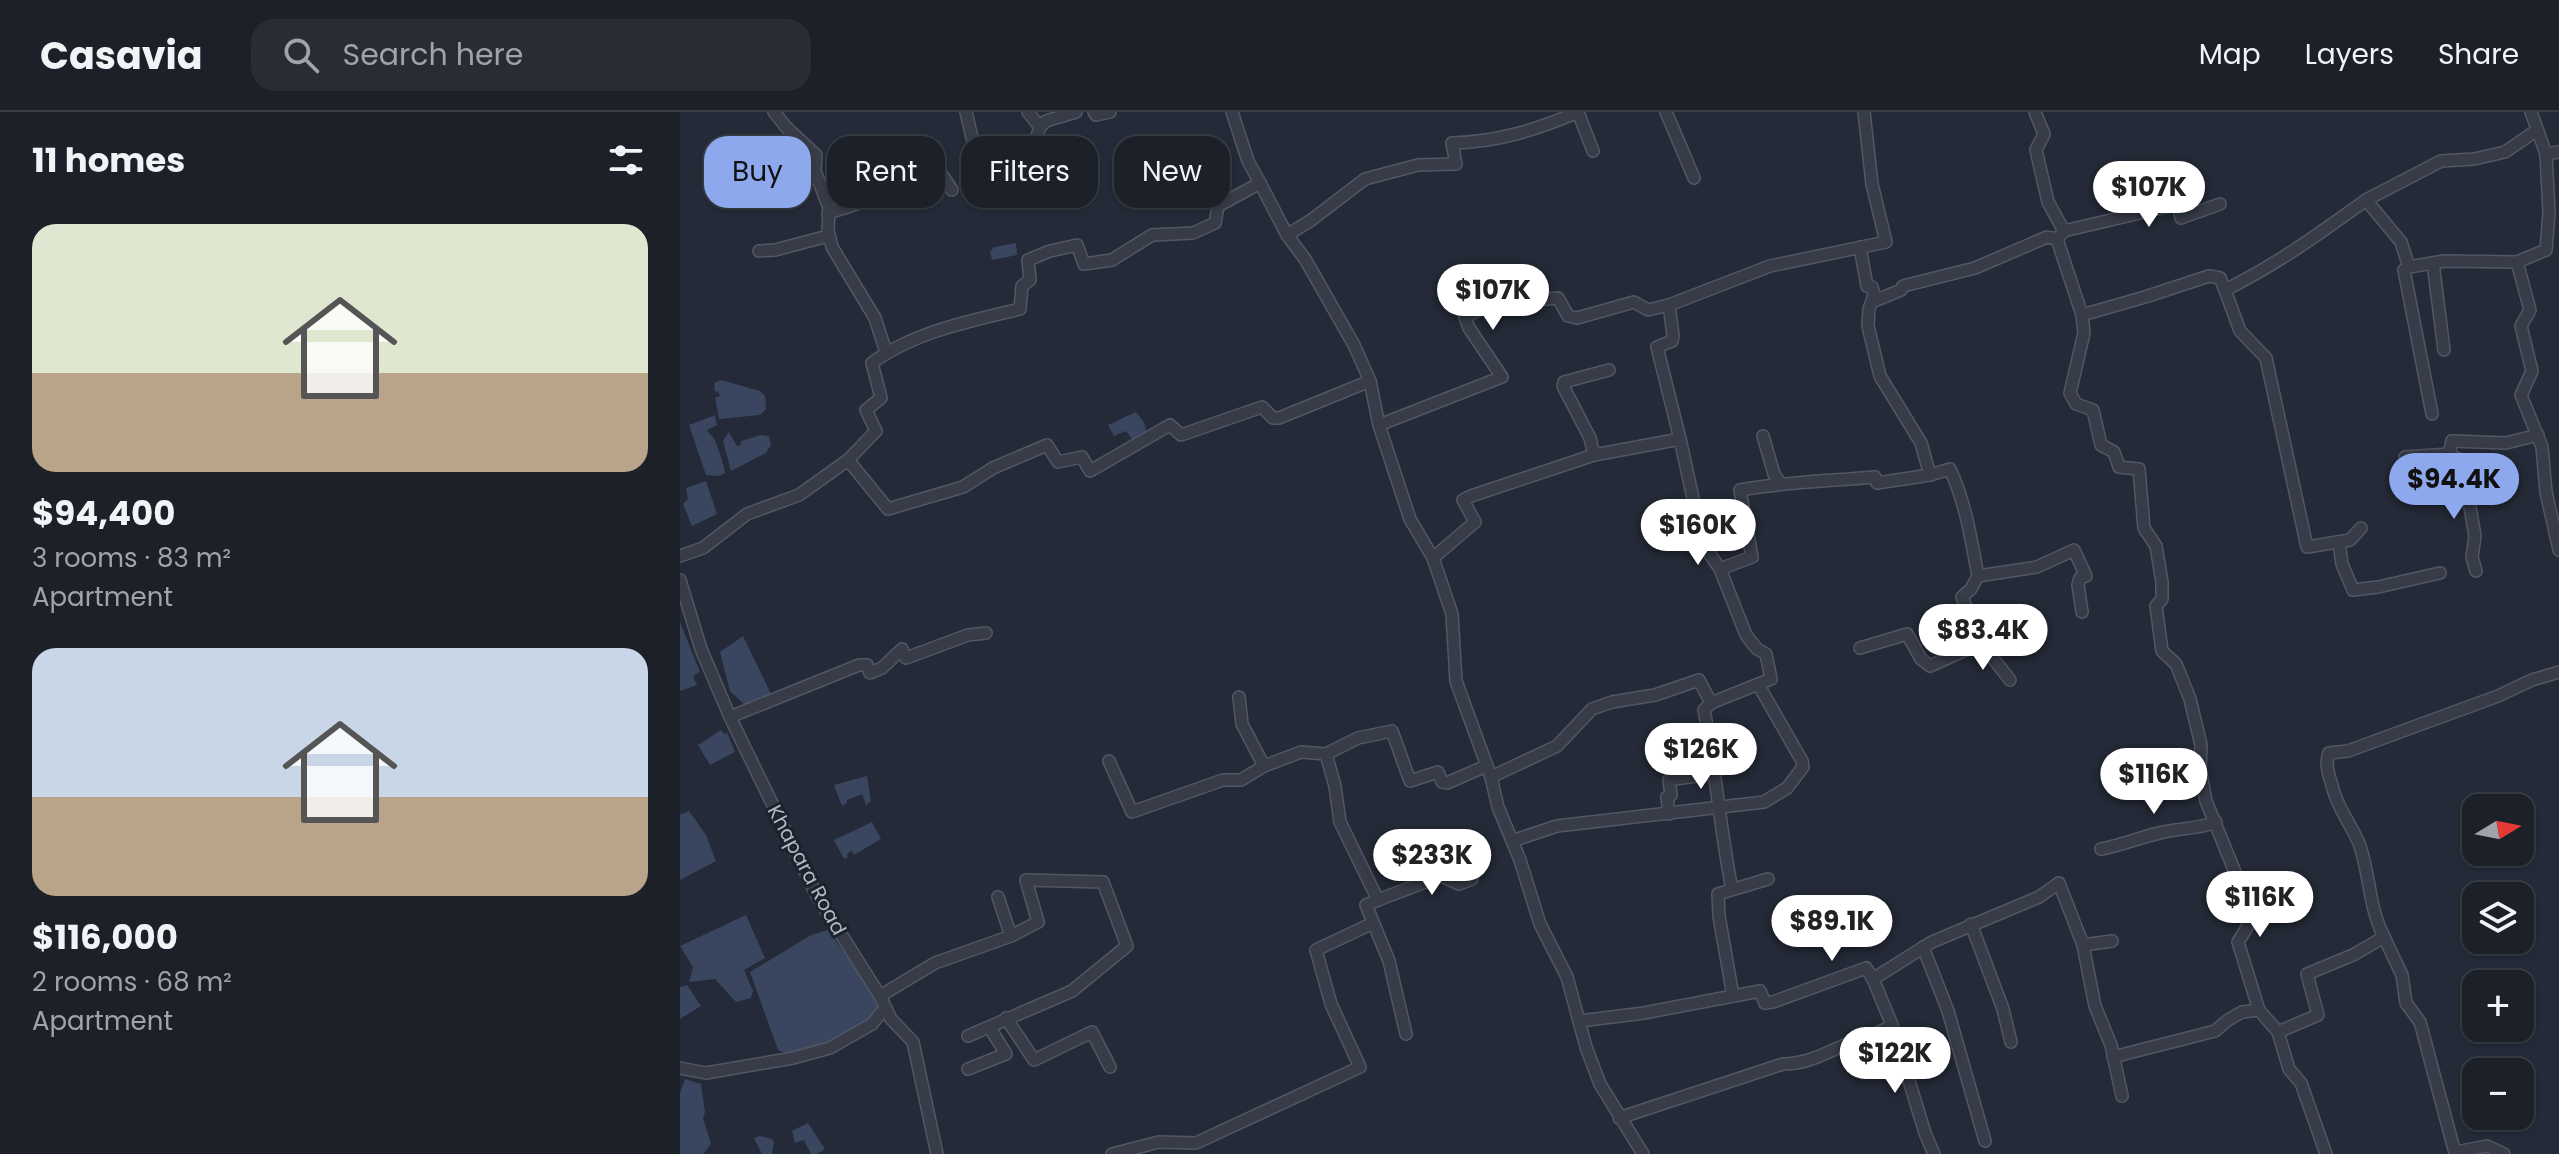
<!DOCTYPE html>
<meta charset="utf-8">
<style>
body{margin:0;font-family:Poppins,sans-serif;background:#282d35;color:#f1f3f6;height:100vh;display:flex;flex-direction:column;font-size:30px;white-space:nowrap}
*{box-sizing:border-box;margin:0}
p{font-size:26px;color:#a0a3a8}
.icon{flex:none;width:44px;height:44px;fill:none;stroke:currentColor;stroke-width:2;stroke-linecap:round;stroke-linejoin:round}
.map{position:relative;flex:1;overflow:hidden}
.details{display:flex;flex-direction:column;background:#1b2029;width:680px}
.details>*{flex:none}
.guide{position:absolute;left:24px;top:24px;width:760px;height:72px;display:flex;gap:16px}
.needle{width:52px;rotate:80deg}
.buttons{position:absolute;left:1782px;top:682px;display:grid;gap:16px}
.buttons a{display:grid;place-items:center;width:72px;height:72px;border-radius:16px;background:#1b2029;box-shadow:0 2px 6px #0004,0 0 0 2px #393e46;font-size:40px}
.price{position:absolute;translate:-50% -68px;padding:0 18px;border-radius:28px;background:#fff;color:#222;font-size:26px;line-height:52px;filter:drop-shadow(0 2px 4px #0008)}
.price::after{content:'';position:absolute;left:50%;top:48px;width:24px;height:18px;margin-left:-12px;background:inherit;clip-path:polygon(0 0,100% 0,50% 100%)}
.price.selected{background:#8ea8ed;color:#111}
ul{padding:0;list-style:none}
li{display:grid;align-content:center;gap:16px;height:424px;padding:0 32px}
li span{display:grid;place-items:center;height:248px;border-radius:24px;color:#555}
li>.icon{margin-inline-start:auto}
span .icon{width:144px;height:144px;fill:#fffc;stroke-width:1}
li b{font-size:34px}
h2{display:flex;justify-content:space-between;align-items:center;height:96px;padding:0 32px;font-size:34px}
.pill{padding:0 28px;border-radius:24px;background:#1b2029;box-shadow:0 2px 6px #0004,0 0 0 2px #393e46;font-size:28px;line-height:72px}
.pill.selected{background:#8ea8ed;color:#111}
header{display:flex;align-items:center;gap:48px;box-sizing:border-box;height:112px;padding:0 40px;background:#1b2029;border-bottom:2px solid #393e46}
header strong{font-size:38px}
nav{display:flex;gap:44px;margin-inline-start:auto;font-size:28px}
.search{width:560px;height:72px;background:#282d35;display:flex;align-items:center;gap:20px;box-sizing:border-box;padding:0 28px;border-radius:24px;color:#a0a3a8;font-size:30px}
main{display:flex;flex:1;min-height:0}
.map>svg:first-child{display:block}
</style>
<header>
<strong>Casavia</strong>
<div class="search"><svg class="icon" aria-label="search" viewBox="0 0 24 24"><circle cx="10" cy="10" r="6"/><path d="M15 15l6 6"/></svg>Search here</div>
<nav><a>Map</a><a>Layers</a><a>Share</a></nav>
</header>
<main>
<section class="details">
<h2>11 homes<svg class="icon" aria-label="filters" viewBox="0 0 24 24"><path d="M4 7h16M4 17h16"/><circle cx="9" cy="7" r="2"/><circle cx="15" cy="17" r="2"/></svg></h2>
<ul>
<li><span style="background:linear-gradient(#dfe7d0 60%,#b9a48a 0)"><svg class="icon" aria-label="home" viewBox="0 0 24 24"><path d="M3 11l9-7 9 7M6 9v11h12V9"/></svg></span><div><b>$94,400</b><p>3 rooms · 83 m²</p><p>Apartment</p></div></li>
<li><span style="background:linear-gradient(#c9d6e8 60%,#b9a48a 0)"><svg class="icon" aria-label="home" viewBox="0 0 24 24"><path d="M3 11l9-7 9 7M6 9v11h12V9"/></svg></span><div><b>$116,000</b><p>2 rooms · 68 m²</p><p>Apartment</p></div></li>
</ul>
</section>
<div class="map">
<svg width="1879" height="1042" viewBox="0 0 1879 1042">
<rect width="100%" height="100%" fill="#242a37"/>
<g fill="#3a465f">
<path d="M336,131l1,12 -25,5 -2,-8 4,-5z"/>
<path d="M41,268l39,11 5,5 1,13 -6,6 -41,4 -4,-21 5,-2 -2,-5 -3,1 -1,-9z"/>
<path d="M456,300l8,10 3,11 -13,9 -8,-11 -12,5 -6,-11z"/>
<path d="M35,303l2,10 -10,5c2,4 6,6 8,10 2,5 10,27 10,33l-6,3 -13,-1 -17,-50z"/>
<path d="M49,320l8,14 4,-1v-4l20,-6 8,1 2,9 -5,8 -35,18 -8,-30z"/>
<path d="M26,369l11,33 -25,12 -9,-22 5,-5 -2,-11z"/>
<path d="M0,510l20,50 -7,4 4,9 -17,6z"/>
<path d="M63,524l29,60 -26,10 -16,-15 -10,-39z"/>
<path d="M41,618l3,4 3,-1 8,19 -25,13 -12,-20z"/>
<path d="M187,664l4,25 -5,4 -4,-11 -15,6v3l-5,3 -8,-21z"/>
<path d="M9,699l17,24 10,26 -36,19v-65z"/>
<path d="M192,710l9,17 -27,16 -2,-4 -5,3 1,3 -4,2 -10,-19z"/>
<path d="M66,803l19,43 -21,12 9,21 -2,7 -15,4 -21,-23 -26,3 4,-15 -13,-21z"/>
<path d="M148,818l54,75c-24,26 -68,62 -104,45l-28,-78 61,-37z"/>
<path d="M7,873l14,21 -21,13v-32z"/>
<path d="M5,967l16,5 4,28 -2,6 8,26 -8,10h-23v-61z"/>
<path d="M128,1011l17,26 -8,5h-6l-7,-14 -9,3 -3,-12z"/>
<path d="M80,1024l12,3 2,3 -2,12h-10l-8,-16z"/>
</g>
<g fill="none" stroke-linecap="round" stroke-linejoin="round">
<g stroke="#525763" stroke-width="14">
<g id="minor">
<path d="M94,0l12,15 30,28 -1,16 14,37 -1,22 4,17 43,71 11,34"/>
<path d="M286,0l13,55 2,5h4l22,-11 29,-22 4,-12 6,-6 30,-9"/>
<path d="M348,0l12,15"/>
<path d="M414,0l2,3 14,-3"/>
<path d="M552,0l16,49 12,22 27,52 18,24 49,86 16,36 9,44 31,94 23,39 19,56 4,67 35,96 7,30 22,53 20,64 27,53 19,70 14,37 43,70"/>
<path d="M986,0l28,66"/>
<path d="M1355,0l9,22 -8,16 12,52 16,29"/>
<path d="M1851,0l15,42 3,58 -3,38 -29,12 13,48 -9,16 11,45 -11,24 21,52 4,45 13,58"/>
<path d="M1866,42l13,-2"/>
<path d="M1686,88l75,-39 33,-2 31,-7 32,-22"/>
<path d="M148,101l32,-10 16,-3 50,-32 14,4 12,18"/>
<path d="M607,123l23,-14 55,-42 53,-14 38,-1 -4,-21c45,-1 84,-13 126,-31l15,39"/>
<path d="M1377,127l7,-8 114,-27 3,14 39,-14"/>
<path d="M79,139l16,-1 53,-14v-5"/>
<path d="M1753,151l11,87"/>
<path d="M1729,155l-5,3 28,144"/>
<path d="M1545,178l15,41 26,27 41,189 43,-7 11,-12"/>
<path d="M1192,190l29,-12 2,-4 72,-18 72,-31 10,2 25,76 2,18 -14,60 6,11 17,6 8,35 13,7 5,15 20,2 5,59 12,18 6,36v17l-6,7 6,45 14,13 14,35 11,46 -1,24 6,32 31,76 12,47 -11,18 21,68"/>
<path d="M1402,203l63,-18 64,-21 11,2 5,12c51,-25 95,-57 141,-90l35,42 8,25 35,-6 73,1"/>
<path d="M699,313l123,-48 -33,-49 -4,-11 25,-13 68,-6 10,18 9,2 57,-16 14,8 21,-5"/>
<path d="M1083,324l11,38 6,9"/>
<path d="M1769,342l13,7 13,75 -3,21 4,14"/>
<path d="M914,343l-4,-17 -27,-52 1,-4 45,-12"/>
<path d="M1725,345l44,-3 3,-13 54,2 32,-8"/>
<path d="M168,348l40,49 75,-22 30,-19 54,-23 11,17 24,-5 8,14 80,-46 11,10 81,-28 11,11h6l91,-37"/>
<path d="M1250,363l20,-6c16,35 21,70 28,107l59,-9 37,-17 12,26 -6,2 -2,7 4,27"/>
<path d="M1659,430l3,22 11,26 25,-3 62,-14"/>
<path d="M0,444l23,-8 44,-34 52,-19 49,-35 28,-29 -10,-21 15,-12 -9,-35c42,-31 98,-42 148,-54l2,-23 8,-6 -2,-20 22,-9 27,-6 7,19 28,-4 40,-25 41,-2 22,-10 3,-17 42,-23"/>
<path d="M753,446l42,-36 -12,-22 8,-4 123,-41 86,-16 -23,-92 15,-6 1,-6 -4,-30 101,-39 116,-24 -14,-58 -8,-72"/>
<path d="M1040,457l32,-12 -12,-67c44,-8 90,-9 135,-13l2,6 53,-8 -9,-32 -41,-67 -12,-50 1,-17 5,-14 -2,-8 -5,-1 -7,-39"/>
<path d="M0,468l21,69 29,68 87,179 63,100 11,23 22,23 24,112"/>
<path d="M1301,531l29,37"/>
<path d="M1180,536l47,-14 14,25 9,7 51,-23 -19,-46 9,-8 7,-13"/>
<path d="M559,585l3,27 22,42"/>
<path d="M1031,591l-7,7c12,60 16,120 28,179"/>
<path d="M50,605l129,-52h8l3,8 12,-5 20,-19 4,9 62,-23 18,-2"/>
<path d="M646,642l9,32 5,36 38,78 -12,5 23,56 17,73"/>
<path d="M429,649l23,51 91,-32h18l23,-14 37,-14 25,2 32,-16 34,-7 18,50 28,-9 4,10 5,1 39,-17"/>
<path d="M811,665l66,-31 35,-37 20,-7 43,-7 44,-15 12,23 60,-24 -5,-25 -9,-5 -11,-14 -26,-66 -17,-25 -23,-105"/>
<path d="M989,702l-2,-17 4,-2 -2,-15 47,-7"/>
<path d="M832,729l45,-15 207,-24 23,-14 16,-21 -1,-6 -44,-77"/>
<path d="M1421,737c22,-4 42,-13 63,-17 18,-4 34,-3 52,-10"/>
<path d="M318,785l13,39"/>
<path d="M698,788l63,-24 18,8 13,-5"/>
<path d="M1291,812l32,85 8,33"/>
<path d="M1704,825l18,38 4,28 14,19 35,131"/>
<path d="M1403,833l29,-4"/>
<path d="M1243,835l25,64 37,130"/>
<path d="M200,884l55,-33 76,-27 27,-14 -12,-42 77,2 24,64 -55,45 -104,45"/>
<path d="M1053,884l-14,-80 -1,-22 50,-15"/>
<path d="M326,906l28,42 58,-28 18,35"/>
<path d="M900,909l64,-8 116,-22 5,12 8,-1 93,-34 7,11"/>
<path d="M1598,920l11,37 12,14 25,71"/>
<path d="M1433,945l102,-26 13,-11 14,-8 17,-2 19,22 40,-17 -11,-41 46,-19 31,-18c-15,-29 -14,-61 -24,-91 -7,-20 -22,-36 -27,-57 -3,-12 -9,-24 -4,-36l19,-2 150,-55 34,-16 27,-8"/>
<path d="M0,956l26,5 87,-15 37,-10 42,-24 13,-16"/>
<path d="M288,957l38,-15 -16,-26"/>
<path d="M939,1006l164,-54c24,0 40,-10 62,-19 16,-6 33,-10 47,-20"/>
<path d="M432,1042l47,-12 37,1 164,-76 -29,-63 -15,-54 57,-27"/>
<path d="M1254,1042l-9,-21 -33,-108 -19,-46 59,-37 107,-45 20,-14 24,62 12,61 16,39 11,51"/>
<path d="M1775,1042l1,-2 31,-6 17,8"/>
</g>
</g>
<use href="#minor" stroke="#373c48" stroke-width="11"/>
</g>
<g text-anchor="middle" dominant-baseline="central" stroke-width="6" stroke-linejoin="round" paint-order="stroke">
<g font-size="20" fill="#b2b7c4" stroke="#1c212c">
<text transform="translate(127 758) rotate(62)">Khapara Road</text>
</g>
</g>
</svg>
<div class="buttons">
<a><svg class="needle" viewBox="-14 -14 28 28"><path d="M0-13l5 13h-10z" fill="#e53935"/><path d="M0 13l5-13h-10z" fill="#a0a3a8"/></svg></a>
<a><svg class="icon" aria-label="layers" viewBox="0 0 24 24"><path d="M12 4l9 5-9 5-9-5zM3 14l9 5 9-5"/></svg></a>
<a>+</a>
<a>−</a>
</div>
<b class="price" style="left:1469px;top:117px">$107K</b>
<b class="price" style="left:813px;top:220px">$107K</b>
<b class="price selected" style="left:1774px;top:409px">$94.4K</b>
<b class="price" style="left:1018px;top:455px">$160K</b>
<b class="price" style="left:1303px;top:560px">$83.4K</b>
<b class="price" style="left:1021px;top:679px">$126K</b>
<b class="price" style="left:1474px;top:704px">$116K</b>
<b class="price" style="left:752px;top:785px">$233K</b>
<b class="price" style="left:1580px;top:827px">$116K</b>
<b class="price" style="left:1152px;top:851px">$89.1K</b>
<b class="price" style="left:1215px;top:983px">$122K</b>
<div class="guide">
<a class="pill selected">Buy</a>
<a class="pill">Rent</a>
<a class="pill">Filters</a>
<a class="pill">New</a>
</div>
</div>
</main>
